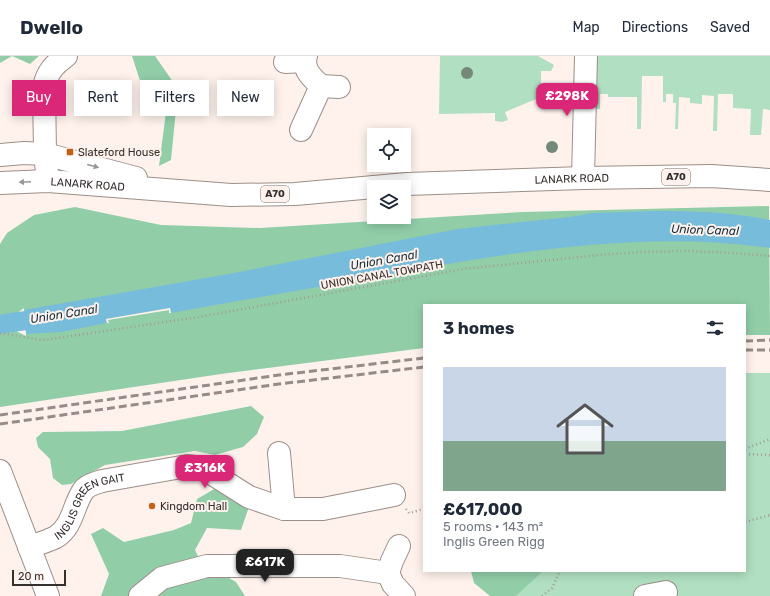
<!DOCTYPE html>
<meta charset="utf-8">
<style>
body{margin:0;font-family:Rubik,sans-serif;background:#f6f6f7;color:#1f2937;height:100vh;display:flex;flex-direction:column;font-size:15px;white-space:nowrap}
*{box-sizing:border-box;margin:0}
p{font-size:13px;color:#747a83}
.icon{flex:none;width:22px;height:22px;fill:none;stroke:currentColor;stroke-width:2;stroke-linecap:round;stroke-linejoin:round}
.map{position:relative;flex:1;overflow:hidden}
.panel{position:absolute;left:423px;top:248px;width:323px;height:268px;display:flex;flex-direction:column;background:#fff;border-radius:0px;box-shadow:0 2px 10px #0003}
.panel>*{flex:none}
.banner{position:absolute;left:12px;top:24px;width:351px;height:36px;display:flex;gap:8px}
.tools{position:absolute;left:367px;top:72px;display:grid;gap:8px}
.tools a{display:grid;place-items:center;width:44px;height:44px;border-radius:0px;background:#fff;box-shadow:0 2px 10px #0003;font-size:20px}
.scale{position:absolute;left:12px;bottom:10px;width:54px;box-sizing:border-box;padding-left:4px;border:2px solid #352f2d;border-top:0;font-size:11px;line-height:14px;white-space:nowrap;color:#352f2d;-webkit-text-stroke:3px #fff2ed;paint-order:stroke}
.price{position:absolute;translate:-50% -34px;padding:0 9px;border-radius:8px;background:#db2777;color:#fff;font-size:13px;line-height:26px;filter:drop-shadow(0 1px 2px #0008)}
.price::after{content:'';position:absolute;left:50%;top:24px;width:12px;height:9px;margin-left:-6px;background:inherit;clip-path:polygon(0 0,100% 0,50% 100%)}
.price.selected{background:#222;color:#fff}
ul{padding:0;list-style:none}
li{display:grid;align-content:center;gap:8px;height:212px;padding:0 20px}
li span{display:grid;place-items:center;height:124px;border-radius:0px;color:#555}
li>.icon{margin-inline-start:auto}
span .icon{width:72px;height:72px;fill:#fffc;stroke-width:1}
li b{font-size:17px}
h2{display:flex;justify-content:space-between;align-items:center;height:48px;padding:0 20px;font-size:17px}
.pill{padding:0 14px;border-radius:0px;background:#fff;box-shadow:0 2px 10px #0003;font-size:14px;line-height:36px}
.pill.selected{background:#db2777;color:#fff}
header{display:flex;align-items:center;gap:24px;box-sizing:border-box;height:56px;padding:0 20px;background:#fff;border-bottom:1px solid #e0e1e3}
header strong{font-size:19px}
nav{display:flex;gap:22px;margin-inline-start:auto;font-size:14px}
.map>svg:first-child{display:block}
</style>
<header>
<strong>Dwello</strong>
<nav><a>Map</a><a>Directions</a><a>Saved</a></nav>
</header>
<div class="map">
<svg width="770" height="540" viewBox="0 0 770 540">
<rect width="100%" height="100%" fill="#fff2ed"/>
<g fill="#b0dfc1">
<path d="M440,0h98l16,9 -3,6h-10v13l9,1 3,7 -48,20 3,8 -6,2 -7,-1v-8l-56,1z"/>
<path d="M597,0h173v54l-7,-1 -2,26h-11l1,-26 -18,-1v-14h-15l-1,37h-4l1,-35 -12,-1v9l-12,-1v-5l-11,-1 -1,32h-3l1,-26h-3v-9h-7v8h-3v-26h-21l-1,53h-4v-32h-29v-3h-8v15h-4z"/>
<path d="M745,317h25v223h-275l-4,-25h254z"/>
</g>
<g fill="#91cea8">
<path d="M0,0h39l-9,8 -18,-8 -12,7z"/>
<path d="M132,0h23l23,33 -7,71 -12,6 7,-54 -24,-25z"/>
<path d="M769,150l1,129h-25v-30h-321v43l-203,26 -221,33v-163l7,-11 27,-18 41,-8 86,18 99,3 262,-16z"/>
<path d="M251,350l13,11 -7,17 -14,13 -28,8 -20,-4 -90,14 -34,19 -9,1 -9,-7 -3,-19 -12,-12 -2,-9 7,-6 79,-1z"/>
<path d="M216,432l34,16 -9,26 -34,-2 -12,22 6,12 35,20 9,14h-144l8,-22 -18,-40 12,-6 21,14 50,-12 17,-7 6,-24z"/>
<path d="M471,515h72l-27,25h-26l-16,-13z"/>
</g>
<path fill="#77bcda" d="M655,155c38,0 77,1 115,9v28c-121,-18 -249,3 -368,24 -77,14 -154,27 -231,41l-1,-5 -64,11 1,4 -46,9 -35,2 -21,-10 19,-14 210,-37 223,-44 113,-12 22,-4z"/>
<g fill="#fff2ed">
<path d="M24,252l2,26v2l-22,-11 -1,-1z"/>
<path d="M170,252l1,5h-2v-3l-61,10 1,3h-2l-1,-4z"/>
</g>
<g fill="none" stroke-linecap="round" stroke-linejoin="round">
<path stroke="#77bcda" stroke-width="19" d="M0,268l30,-4"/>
<g stroke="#9c8e88" stroke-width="24">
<g id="minor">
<path d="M306,0c-4,13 6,22 15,30l18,1"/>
<path d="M285,6l20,-1"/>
<path d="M301,74l20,-44"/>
<path d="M583,122l3,-122"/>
<path d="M48,125l-3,-27 -1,-67c3,-15 10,-22 22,-31"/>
<path d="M279,397l5,56"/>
<path d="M0,415l48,125"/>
<path d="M399,490l-7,15 -4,12 5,11 11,12"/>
<path id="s1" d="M29,491c9,-3 19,-6 27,-10 17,-11 17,-31 27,-46 4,-6 13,-8 19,-10l85,-15 16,2 46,29 35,12h39l71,-14"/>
<path d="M140,540l22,-18 45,-12h133l48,7"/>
<path d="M645,540l21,-4"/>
</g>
</g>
<g stroke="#9c8e88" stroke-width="24">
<g id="major">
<path d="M0,99l24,-2 21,1 91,24"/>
<path id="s2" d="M0,127l48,-2 183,14 64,-1 79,-7"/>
<path id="s3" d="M374,131l33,-3 176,-6 128,-2 59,4"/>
</g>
</g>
<g stroke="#a39995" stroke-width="2.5" stroke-dasharray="1 3" stroke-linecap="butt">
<path d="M0,277l41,7 10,-1 148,-22 264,-48 136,-14 44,-3 46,-1 44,2 37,3"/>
<path d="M745,393l25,-10"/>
<path d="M745,398l25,1"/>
<path d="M406,453l3,4 15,-4"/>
<path d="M745,466l25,-7"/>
<path d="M542,540l10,-8 8,-17"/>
</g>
<use href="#minor" stroke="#fff" stroke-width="22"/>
<use href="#major" stroke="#fff" stroke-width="22"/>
<g stroke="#958b88" stroke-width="3" stroke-dasharray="8 4" stroke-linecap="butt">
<path d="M745,285l25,-1"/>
<path d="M745,294h25"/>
<path d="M0,359l279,-40 145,-17"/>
<path d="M0,368l279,-40 145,-17"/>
</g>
</g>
<g fill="#73897a">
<circle cx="467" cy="17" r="6"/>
<circle cx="552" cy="91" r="6"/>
</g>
<defs><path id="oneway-solid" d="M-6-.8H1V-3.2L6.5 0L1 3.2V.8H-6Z"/></defs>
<g fill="#9a9796">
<use href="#oneway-solid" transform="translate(93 110) rotate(15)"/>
<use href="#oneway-solid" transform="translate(25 126) rotate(178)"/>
</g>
<g fill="#c1621b" stroke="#fff2ed" stroke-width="1.5">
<rect x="66" y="92" width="8" height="8" rx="2"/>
<circle cx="152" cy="450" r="4"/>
</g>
<g text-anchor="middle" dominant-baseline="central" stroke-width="4" stroke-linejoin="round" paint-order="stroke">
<g fill="#fff2ed" stroke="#726a67" stroke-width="1">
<rect x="662" y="113" width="28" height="16" rx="3"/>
<rect x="261" y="130" width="28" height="16" rx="3"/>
</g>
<g font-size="10" font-weight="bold" fill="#352f2d">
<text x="676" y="121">A70</text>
<text x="275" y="138">A70</text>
</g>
<g font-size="11" fill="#352f2d" stroke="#fff2ed" text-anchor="start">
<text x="78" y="96">Slateford House</text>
<text x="160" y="450">Kingdom Hall</text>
</g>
<g font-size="11" fill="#352f2d" stroke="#fff2ed">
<text stroke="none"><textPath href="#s3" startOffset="198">LANARK ROAD</textPath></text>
<text stroke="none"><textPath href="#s2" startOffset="88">LANARK ROAD</textPath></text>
<text transform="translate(382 219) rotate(-10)">UNION CANAL TOWPATH</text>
<text stroke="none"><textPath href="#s1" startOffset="78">INGLIS GREEN GAIT</textPath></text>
</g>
<g font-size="12" font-style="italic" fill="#10313f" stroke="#fff2ed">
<text transform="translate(705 174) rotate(2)">Union Canal</text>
<text transform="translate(384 204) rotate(-10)">Union Canal</text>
<text transform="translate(64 258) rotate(-9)">Union Canal</text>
</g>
</g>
</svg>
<div class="tools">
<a><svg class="icon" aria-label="locate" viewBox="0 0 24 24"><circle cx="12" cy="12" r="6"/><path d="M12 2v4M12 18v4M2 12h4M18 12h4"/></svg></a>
<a><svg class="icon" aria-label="layers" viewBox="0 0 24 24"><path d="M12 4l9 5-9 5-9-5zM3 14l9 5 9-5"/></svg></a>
</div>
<div class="scale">20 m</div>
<b class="price" style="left:567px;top:61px">£298K</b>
<b class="price" style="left:205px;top:433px">£316K</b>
<b class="price selected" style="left:265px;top:527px">£617K</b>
<div class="banner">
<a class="pill selected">Buy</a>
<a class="pill">Rent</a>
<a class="pill">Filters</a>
<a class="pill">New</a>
</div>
<section class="panel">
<h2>3 homes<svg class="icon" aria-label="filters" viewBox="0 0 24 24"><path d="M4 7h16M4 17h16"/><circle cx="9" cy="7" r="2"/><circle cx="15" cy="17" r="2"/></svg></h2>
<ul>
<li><span style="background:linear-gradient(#c9d6e8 60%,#7fa58c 0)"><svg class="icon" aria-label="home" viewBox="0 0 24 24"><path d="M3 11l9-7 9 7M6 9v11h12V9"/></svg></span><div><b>£617,000</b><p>5 rooms · 143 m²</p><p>Inglis Green Rigg</p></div></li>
</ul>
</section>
</div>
